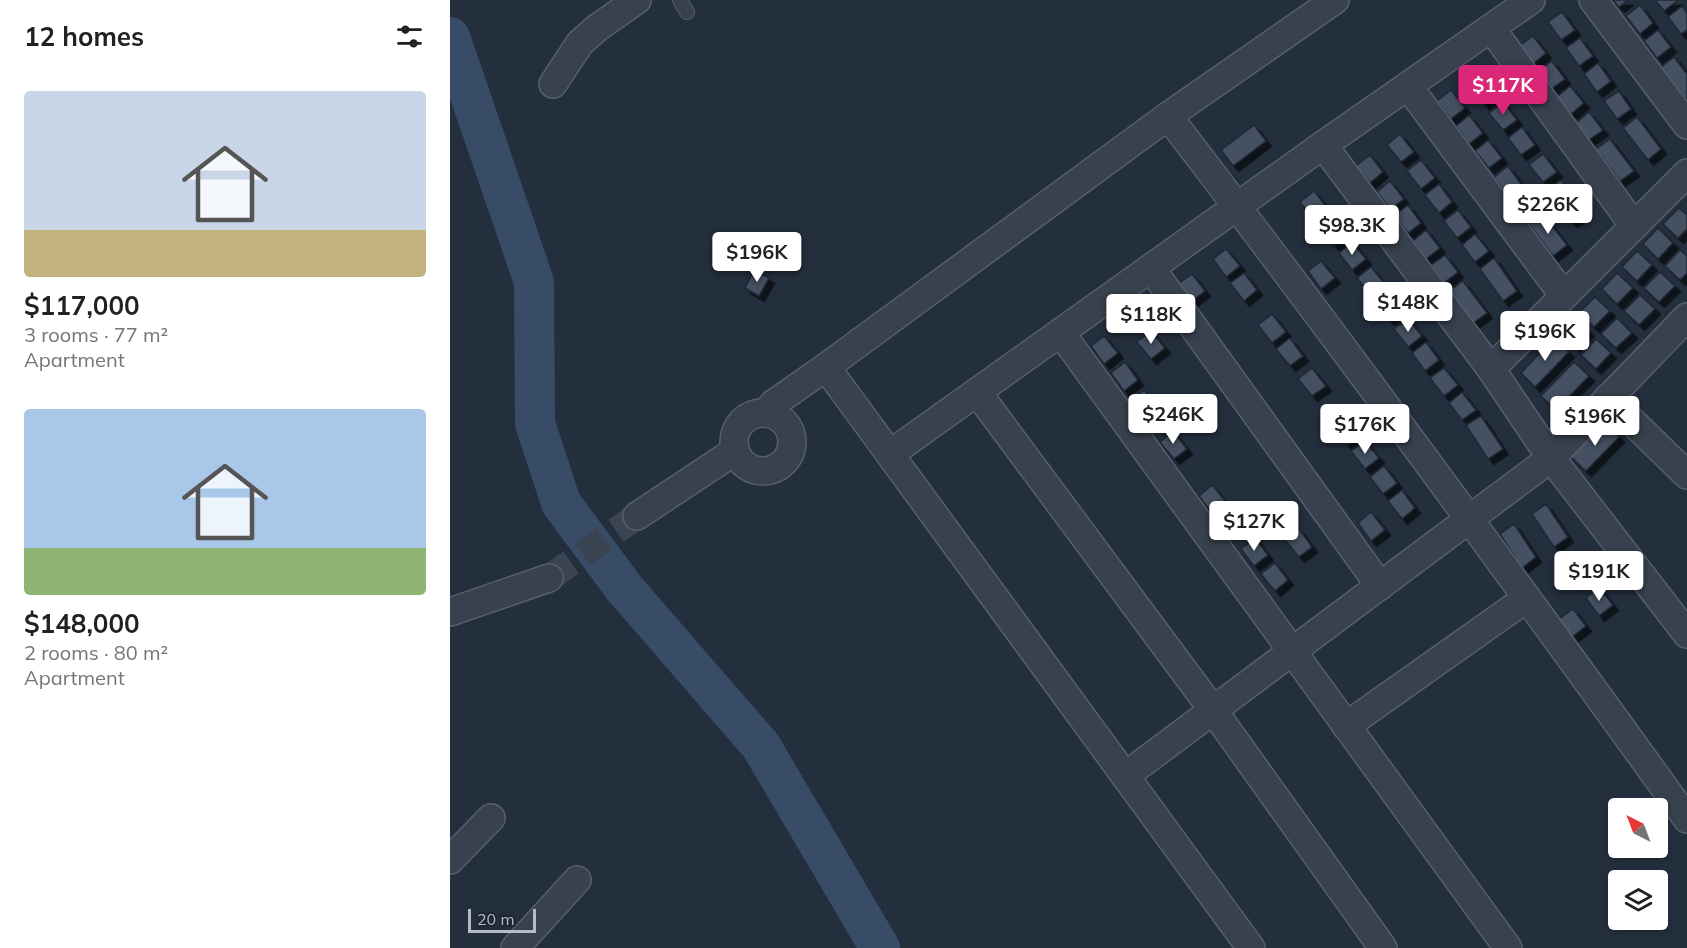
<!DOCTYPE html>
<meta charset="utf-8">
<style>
body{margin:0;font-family:Mulish,sans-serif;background:#f6f6f6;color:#202124;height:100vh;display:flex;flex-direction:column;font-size:22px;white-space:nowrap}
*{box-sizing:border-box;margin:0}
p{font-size:20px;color:#757577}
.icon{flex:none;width:33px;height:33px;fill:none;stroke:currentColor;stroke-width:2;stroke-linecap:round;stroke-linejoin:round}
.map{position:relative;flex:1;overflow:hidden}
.side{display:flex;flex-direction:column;background:#fff;width:450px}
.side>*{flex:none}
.needle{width:39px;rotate:318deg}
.tools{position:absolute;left:1158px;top:798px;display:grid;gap:12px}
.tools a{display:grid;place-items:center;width:60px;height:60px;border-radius:6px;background:#fff;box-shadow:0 3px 9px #0003;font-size:30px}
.scale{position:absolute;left:18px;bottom:15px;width:68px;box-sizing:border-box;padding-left:6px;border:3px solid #b4bcc9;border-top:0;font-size:16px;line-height:21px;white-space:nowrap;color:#b4bcc9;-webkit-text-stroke:4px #1d2633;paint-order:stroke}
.price{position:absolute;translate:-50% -51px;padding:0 14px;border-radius:6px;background:#fff;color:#222;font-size:20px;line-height:39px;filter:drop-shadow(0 2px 3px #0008)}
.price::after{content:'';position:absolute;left:50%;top:36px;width:18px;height:14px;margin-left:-9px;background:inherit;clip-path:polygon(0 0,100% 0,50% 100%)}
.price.selected{background:#db2777;color:#fff}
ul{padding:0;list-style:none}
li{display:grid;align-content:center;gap:12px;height:318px;padding:0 24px}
li span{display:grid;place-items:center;height:186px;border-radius:6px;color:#555}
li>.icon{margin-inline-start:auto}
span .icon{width:108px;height:108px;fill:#fffc;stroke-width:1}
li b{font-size:26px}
h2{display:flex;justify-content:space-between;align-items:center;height:72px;padding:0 24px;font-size:26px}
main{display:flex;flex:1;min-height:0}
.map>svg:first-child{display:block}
</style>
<main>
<section class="side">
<h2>12 homes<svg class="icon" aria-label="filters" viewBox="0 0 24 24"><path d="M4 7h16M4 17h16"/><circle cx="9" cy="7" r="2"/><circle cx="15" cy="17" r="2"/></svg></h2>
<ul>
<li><span style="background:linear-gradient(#c9d6e8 75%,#c2b280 0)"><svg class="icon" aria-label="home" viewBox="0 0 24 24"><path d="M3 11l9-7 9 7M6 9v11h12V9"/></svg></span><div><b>$117,000</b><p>3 rooms · 77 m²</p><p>Apartment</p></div></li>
<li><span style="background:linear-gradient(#a9c7e8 75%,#8fb573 0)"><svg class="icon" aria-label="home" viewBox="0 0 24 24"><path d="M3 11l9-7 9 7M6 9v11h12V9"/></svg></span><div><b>$148,000</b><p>2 rooms · 80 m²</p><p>Apartment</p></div></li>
</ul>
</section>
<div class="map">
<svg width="1237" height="948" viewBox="0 0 1237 948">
<defs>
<filter id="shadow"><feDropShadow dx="5.5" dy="5.5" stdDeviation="0" flood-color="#0009"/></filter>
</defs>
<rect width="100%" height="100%" fill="#242f3e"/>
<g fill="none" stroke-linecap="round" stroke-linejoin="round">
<path stroke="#394c67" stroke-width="40" d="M0,37l84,245 1,141 26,80 63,85 137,158 119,202"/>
</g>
<g fill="#455162" stroke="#1f2835" stroke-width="1.5" filter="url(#shadow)">
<path d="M1163,0h15l-9,7z"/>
<path d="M1205,0h22v1l-13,10z"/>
<path d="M1190,5l13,18 -13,11 -14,-18z"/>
<path d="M1232,6l5,7v17l-6,4 -13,-17z"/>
<path d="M1112,12l13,18 -14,10 -13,-18z"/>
<path d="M1208,30l13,17 -14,11 -13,-17z"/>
<path d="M1083,36l13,17 -13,11 -14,-18z"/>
<path d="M1130,38l13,18 -14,10 -13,-18z"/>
<path d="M1224,57l13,17v24l-2,1 -24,-32z"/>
<path d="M1102,61l13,18 -14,10 -14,-17z"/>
<path d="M1148,63l13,18 -14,11 -13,-18z"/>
<path d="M1035,77l13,17 -14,11 -13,-18z"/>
<path d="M1120,86l14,17 -13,11 -14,-17z"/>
<path d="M1001,90l14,18 -14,11 -14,-18z"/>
<path d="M1169,91l12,18 -14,10 -13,-18z"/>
<path d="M1053,102l14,18 -14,10 -14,-17z"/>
<path d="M1139,112l14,18 -14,10 -13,-17z"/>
<path d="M1019,115l14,18 -14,11 -13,-18z"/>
<path d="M1187,117l24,32 -13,11 -25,-32z"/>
<path d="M804,125l12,16 -33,25 -12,-16z"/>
<path d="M1072,127l13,18 -14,10 -13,-17z"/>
<path d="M950,134l14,18 -13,10 -14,-17z"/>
<path d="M1160,139l24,32 -14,10 -24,-32z"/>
<path d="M1038,140l14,18 -13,10 -14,-17z"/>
<path d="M1093,154l14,18 -14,10 -14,-17z"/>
<path d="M920,155l13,17 -13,11 -14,-17z"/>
<path d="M971,160l14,18 -14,11 -14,-18z"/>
<path d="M1058,166l13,18 -14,11 -13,-18z"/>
<path d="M1111,180l25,32 -14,10 -25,-32z"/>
<path d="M940,181l14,18 -14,10 -13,-17z"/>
<path d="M989,184l13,18 -13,11 -14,-18z"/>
<path d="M1077,189l13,18 -14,10 -14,-17z"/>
<path d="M864,191l14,18 -14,11 -14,-18z"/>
<path d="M958,205l13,18 -13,10 -14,-17z"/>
<path d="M1229,208l8,7v14l-9,9 -15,-14z"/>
<path d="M1008,210l13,17 -14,11 -13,-17z"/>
<path d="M1092,213l25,32 -14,11 -24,-32z"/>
<path d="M885,218l13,17 -14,11 -13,-17z"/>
<path d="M1208,228l15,15 -15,16 -15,-15z"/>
<path d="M976,230l14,18 -14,11 -13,-18z"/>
<path d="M1025,234l14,17 -14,11 -13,-17z"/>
<path d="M902,242l14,17 -14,11 -13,-17z"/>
<path d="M776,249l14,17 -14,11 -13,-18z"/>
<path d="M1230,250l7,6v17l-7,7 -15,-14z"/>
<path d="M1187,251l15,14 -15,16 -15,-14z"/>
<path d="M995,255l13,17 -14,11 -13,-18z"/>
<path d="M1044,258l23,33 -14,10 -23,-32z"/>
<path d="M871,261l14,17 -14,11 -13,-18z"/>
<path d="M921,267l14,17 -14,11 -14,-17z"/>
<path d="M304,270l15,8 -10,18 -14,-8z"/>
<path d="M1210,272l15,14 -16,16 -15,-14z"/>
<path d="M794,273l13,17 -13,11 -14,-18z"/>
<path d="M1167,273l16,15 -16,16 -15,-15z"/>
<path d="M742,274l13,17 -13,10 -14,-17z"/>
<path d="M1013,281l24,32 -14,10 -24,-32z"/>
<path d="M939,292l14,17 -14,11 -14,-17z"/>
<path d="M1190,295l15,14 -16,16 -15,-14z"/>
<path d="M1145,297l15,14 -16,16 -15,-14z"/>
<path d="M822,314l14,18 -14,11 -14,-18z"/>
<path d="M1124,317l15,14 -15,16 -15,-14z"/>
<path d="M1167,318l15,15 -16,15 -15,-14z"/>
<path d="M958,319l14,17 -14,11 -14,-18z"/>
<path d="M701,331l14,17 -14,11 -14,-17z"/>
<path d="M654,336l14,17 -14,11 -13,-18z"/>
<path d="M840,338l13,18 -13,10 -14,-17z"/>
<path d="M1104,338l15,14 -34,35 -14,-14z"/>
<path d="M1146,339l15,14 -15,16 -15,-14z"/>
<path d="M976,342l13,18 -14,11 -13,-18z"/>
<path d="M675,362l13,18 -14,11 -13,-18z"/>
<path d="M1124,362l15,14 -33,34 -15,-14z"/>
<path d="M862,368l14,18 -14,10 -14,-17z"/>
<path d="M994,368l14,17 -14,11 -14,-18z"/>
<path d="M694,390l14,17 -14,11 -13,-17z"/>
<path d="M1012,392l14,18 -14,10 -13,-17z"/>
<path d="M1031,416l22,33 -15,10 -22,-34z"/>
<path d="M897,417l14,17 -14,11 -14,-17z"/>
<path d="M1155,422l14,15 -33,34 -15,-14z"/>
<path d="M723,431l14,18 -13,10 -14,-17z"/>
<path d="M915,441l14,17 -14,11 -14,-18z"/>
<path d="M934,466l13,17 -14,11 -13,-17z"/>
<path d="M762,485l14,17 -14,11 -13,-17z"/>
<path d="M952,490l13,18 -13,11 -14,-18z"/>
<path d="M1096,504l22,33 -14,10 -22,-33z"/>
<path d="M921,512l14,18 -14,11 -13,-18z"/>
<path d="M1064,524l22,33 -14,11 -22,-34z"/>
<path d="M849,529l13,18 -13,10 -14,-17z"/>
<path d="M805,538l13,17 -14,11 -13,-17z"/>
<path d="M1126,557l13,17 -14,11 -13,-18z"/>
<path d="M825,563l13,17 -13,11 -14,-17z"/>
<path d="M1149,587l14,18 -14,11 -13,-18z"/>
<path d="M1123,609l13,17 -14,11 -13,-18z"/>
</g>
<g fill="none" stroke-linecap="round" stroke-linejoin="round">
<path stroke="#3a4453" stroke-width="27" stroke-dasharray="27 14" stroke-linecap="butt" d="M99,578l88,-62"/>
<g stroke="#565f6c" stroke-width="16">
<path id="lane" d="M230,0l7,12"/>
</g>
<g stroke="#565f6c" stroke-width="30">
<g id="street">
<path d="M1143,0l94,125"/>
<path d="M1041,28l143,198"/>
<path d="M103,84l27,-41 17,-15 40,-28"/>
<path d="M958,86l156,210"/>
<path d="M718,116c177,231 349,467 519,703"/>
<path d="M873,145l168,224 60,89 136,176"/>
<path d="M701,268l229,318"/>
<path d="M611,333l447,615"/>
<path d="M376,367l425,581"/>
<path d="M1041,369l196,-196"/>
<path d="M527,392l236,318 170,238"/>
<path d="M1158,398l79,77"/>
<circle cx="313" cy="442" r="29"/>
<path d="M317,413l6,-9 53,-37 342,-251 167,-116"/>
<path d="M440,454l433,-309 208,-145"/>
<path d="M187,516l98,-65"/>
<path d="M0,612l99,-34"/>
<path d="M896,726l181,-128"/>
<path d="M675,776l426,-318 136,-141"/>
<path d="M0,860l41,-42"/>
<path d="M65,948l62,-68"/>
</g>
</g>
<use href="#lane" stroke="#38414e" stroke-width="14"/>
<use href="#street" stroke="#38414e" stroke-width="27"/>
</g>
</svg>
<div class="tools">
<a><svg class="needle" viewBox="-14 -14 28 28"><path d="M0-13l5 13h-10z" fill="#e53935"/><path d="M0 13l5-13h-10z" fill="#757577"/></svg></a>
<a><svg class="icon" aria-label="layers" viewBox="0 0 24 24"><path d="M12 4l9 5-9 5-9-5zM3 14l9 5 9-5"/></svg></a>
</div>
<div class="scale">20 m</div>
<b class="price selected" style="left:1053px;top:116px">$117K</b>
<b class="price" style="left:1098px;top:235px">$226K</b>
<b class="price" style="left:902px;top:256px">$98.3K</b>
<b class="price" style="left:307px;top:283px">$196K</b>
<b class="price" style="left:958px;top:333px">$148K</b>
<b class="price" style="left:701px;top:345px">$118K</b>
<b class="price" style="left:1095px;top:362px">$196K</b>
<b class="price" style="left:723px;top:445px">$246K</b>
<b class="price" style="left:1145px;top:447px">$196K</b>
<b class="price" style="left:915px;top:455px">$176K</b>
<b class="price" style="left:804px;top:552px">$127K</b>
<b class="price" style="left:1149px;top:602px">$191K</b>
</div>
</main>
